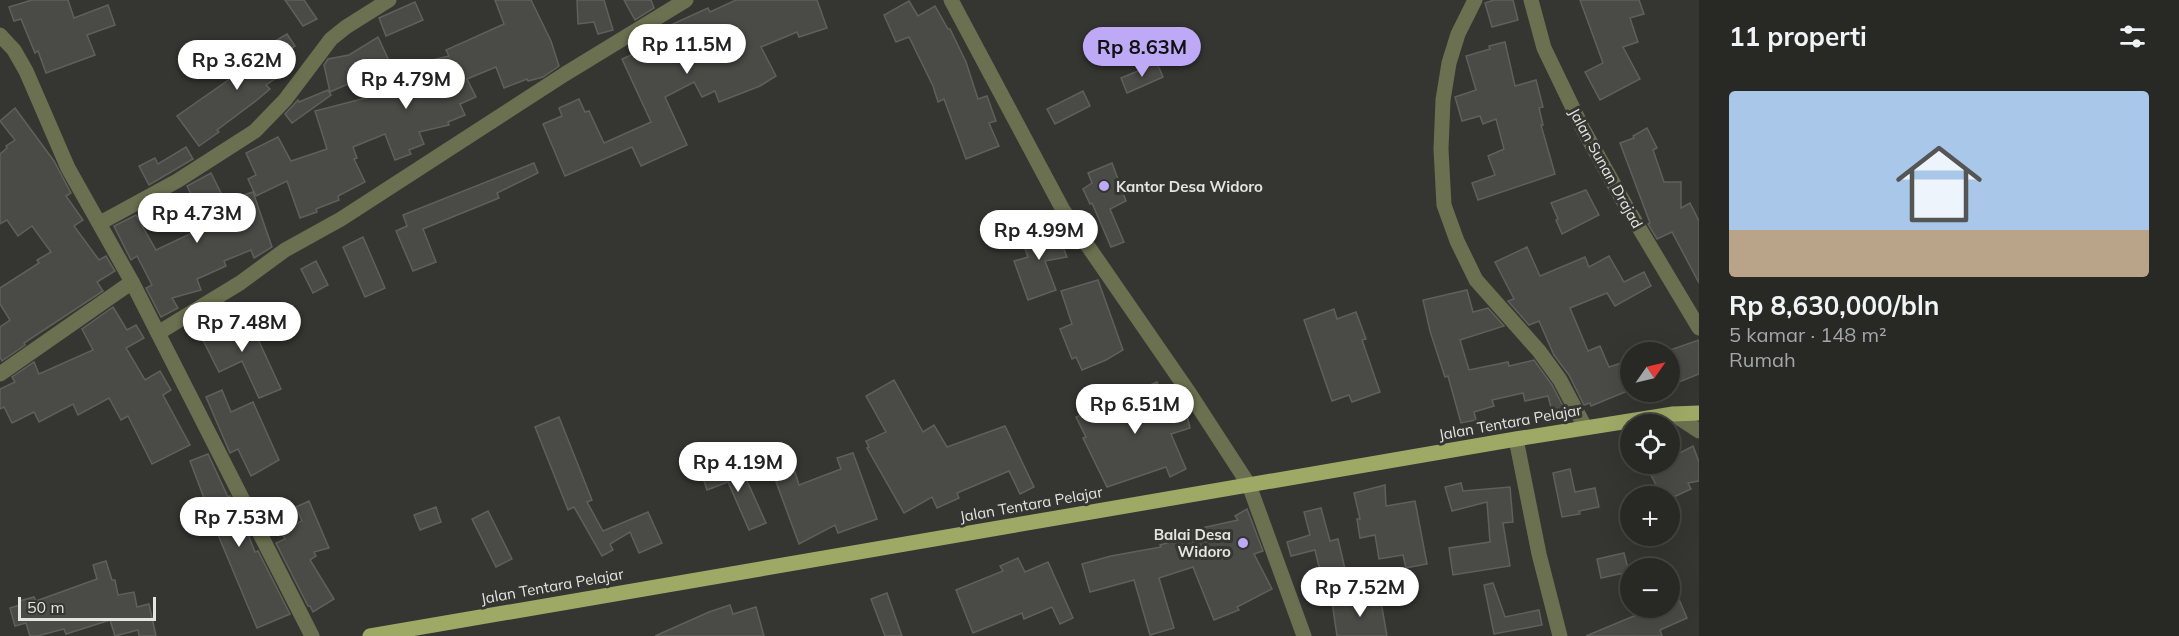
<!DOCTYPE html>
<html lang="id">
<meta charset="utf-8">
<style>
body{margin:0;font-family:Mulish,sans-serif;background:#30302d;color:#f1f3f6;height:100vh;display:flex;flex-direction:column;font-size:22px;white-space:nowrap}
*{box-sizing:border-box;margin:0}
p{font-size:20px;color:#a5a6a7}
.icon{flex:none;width:33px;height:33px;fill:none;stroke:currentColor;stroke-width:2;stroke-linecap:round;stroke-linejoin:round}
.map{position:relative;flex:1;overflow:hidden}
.drawer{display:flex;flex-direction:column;background:#282825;width:480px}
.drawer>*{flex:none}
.needle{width:39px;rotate:56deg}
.tools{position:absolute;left:1620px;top:342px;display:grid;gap:12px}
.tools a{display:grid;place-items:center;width:60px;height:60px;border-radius:50%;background:#282825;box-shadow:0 6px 24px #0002,0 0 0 2px #444442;font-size:30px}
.scale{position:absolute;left:18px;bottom:15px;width:138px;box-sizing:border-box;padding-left:6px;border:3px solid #e4e5e2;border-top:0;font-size:16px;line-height:21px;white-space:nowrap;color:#e4e5e2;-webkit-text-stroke:4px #353631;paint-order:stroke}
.price{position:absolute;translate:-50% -51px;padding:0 14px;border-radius:21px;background:#fff;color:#222;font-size:20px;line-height:39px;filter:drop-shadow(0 2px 3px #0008)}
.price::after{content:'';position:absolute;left:50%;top:36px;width:18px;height:14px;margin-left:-9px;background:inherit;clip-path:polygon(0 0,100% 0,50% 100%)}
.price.active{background:#bda9f5;color:#111}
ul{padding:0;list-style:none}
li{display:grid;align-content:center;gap:12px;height:318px;padding:0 30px}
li+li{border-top:2px solid #444442}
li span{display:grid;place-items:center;height:186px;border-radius:6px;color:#555}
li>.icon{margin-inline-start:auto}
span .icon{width:108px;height:108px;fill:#fffc;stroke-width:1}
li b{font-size:26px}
h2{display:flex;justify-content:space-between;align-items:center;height:72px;padding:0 30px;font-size:26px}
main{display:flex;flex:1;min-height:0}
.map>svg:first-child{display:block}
</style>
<main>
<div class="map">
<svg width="1699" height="636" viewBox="0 0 1699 636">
<rect width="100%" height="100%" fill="#353631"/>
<g fill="#4a4b46" stroke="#5f605b" stroke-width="1.5">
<path d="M32,0h36l6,18 34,-13 7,20 -28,10 8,20 -49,18 -8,-22 -3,2 -14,-34 -7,2 -5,-14z"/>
<path d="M285,0h19l13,19 -14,7z"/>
<path d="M495,0h36l20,41 8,25 -16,11 -15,4 -1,-2 -23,9 -8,-21 -29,12 9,18 -16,7 5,11 -17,7 1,3 -30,7 5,12 -15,6 2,4 -16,6 -10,-26 -32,13 4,11 -3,1 11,23 -27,14 1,4 -23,9 1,3 -17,6 -13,-37 -31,15 -8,-17 8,-4 -10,-22 32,-16 13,24 36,-12 -12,-38 113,-29 -4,-20 25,-6 -3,-6 58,-26z"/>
<path d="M577,0h27l9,30 -15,4 -4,-12 -16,2z"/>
<path d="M624,0h27l3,8 -19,12z"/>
<path d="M736,0h81l10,28 -28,9 -2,-5 -36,15 15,29 -16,10 -41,16 -4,-11 -13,6 -8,-15 -29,15 22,48 -46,21 -9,-19 -67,29 -22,-52 19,-8 -3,-8 20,-9 6,13 4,-1 15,32 47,-21 -29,-63 29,-13 -6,-10 16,-9 1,2 46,-21 2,4z"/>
<path d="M1494,0h19l5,20 -26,7 -7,-24z"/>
<path d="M1580,0h59l5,14 -14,4 8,24 -15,5 17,32 -40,21 -15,-28 18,-9z"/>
<path d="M909,1l9,15 17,-10 13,23h2l16,33 12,37 9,-3 9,25 -7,2 10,23 -33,13 -22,-60 -6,3 -5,-16 -24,-49 -13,5 -12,-27z"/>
<path d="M415,2l8,18 -37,16 -7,-18z"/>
<path d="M287,34l8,12 -13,8 9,14 -25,17 4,4 -13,11 -40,30 2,2 -20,14 -22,-30 60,-42 -3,-3 16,-15z"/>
<path d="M378,37l13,28 -61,27 -6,-27 4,-6 21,-4z"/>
<path d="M1505,42l10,44 21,-6 7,27 -4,1 4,17h-2l14,49 -77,26 -6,-17 23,-8 -7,-19 16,-7 -8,-30 -13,5 -3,-8 -18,5 -7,-24 21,-7 -10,-34 24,-7 -1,-3z"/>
<path d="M1157,63l6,14 -36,16 -6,-15z"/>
<path d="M328,90l3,5 -39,28 -7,-9 13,-14 1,2z"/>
<path d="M1083,91l7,15 -35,18 -8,-15z"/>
<path d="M15,108l39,53 17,32 -5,3 17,24 -9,6 25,34 7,-4 9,15 -18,11 6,9 -79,52 1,2 -23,16 -2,-4v-30l10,-7 -10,-16v-16l39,-25 -2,-3 14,-8 -19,-26 -14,10 -11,-16 -7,4v-70l7,-6 -1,-2 9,-6 -15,-19z"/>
<path d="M1647,128l10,20 -4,2 11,32h17v26l9,-5 9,18v62l-27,-51 -15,7 -9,-15 2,-1 -30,-80 14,-5 -1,-2z"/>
<path d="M186,147l7,12 -44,26 -10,-19 16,-8 3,6z"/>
<path d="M534,163l4,10 -41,20 2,5 -76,31 13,33 -23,9 -17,-40 11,-5 -4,-11z"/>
<path d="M1112,163l14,38 -16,8 14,33 -13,5 -19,-44 -2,1 -7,-15 9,-6 -4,-10z"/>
<path d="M211,173l14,28 28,-9 19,55 -18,11 -3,-8 -27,11 2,5 -29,13 4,11 -29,8 6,10 -17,9 -15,-29 6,-3 -15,-29 -6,4 -17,-34 22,-11 20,35 51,-24 -20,-40z"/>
<path d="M1586,190l13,25 -37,19 -6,-14 2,-1 -7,-16z"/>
<path d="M1054,224l13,33 -22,4 11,29 -28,10 -14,-39 14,-4 -8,-22z"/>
<path d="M363,237l22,51 -20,9 -22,-50z"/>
<path d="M1527,247l13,29 45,-19 4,10 20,-11 15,26 20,-10 7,14 -36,20 -8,-13 -37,15 18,43 12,-5 9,21 21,-7v30l-39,16 -1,-3 -6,2 -15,-30 -15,-20 -15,-34 -10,4 -21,-24 6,-2 -19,-37z"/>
<path d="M316,261l12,24 -15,8 -12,-24z"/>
<path d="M1098,280l25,70 -17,10 -24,10 -6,-13 -4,2 -12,-30 12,-5 -11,-33z"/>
<path d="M1467,290l6,22 15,-4 16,18 -44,14 9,30 39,-8 1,4 25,-6 18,25 12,23 -12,3 -4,-15 -23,5 -2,-8 -31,7 2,6 -20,6 2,8 -15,3 -13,-47 -3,1 -15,-46 -7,-31z"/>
<path d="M113,307l14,23 9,-5 8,13 -18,10 19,32 15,-9 11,19 -8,5 27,50 -38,19 -24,-48 -7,4 -12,-22 -31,17 -5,-11 -34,18 -5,-10 -22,11 -8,-16 -4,2v-20l15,-7 -3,-5 22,-15 5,12 54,-24 -11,-21z"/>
<path d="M1334,309l3,10 19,-7 10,27 -4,1 18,52 -28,10 -3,-7 -17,6 -28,-81z"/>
<path d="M245,311l36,78 -22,9 -17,-37 -23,11 -17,-34 30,-15 -3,-6z"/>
<path d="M1699,340v34l-20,8 -9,-30 -3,-1z"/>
<path d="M894,380l29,52 11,-7 13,22 58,-21 29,61 -14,7 -11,-23 -52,22 2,5 -22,10 -5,-11 -28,16 -37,-65 2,-1 -3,-6 20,-9 -20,-36z"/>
<path d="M1157,382l9,23 18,-2 6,25 -19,6 15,35 -16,8 -4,-10 -59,20 -24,-49 3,-1 -10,-20z"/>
<path d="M222,390l9,22 22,-10 26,58 -28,16 -13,-27 -8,4 -24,-56z"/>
<path d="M559,417l33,83 -5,2 16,29 45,-19 14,31 -23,10 -9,-21 -20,12 3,6 -11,6 -28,-49 -6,3 -33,-83z"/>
<path d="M1693,446l6,16v19l-11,2 3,6 -15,7h-14l-17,-32h25v-6z"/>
<path d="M853,453l24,66 -39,14 -3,-8 -36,19 -24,-65 20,-7 4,13 42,-16 -4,-11z"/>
<path d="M208,454l20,43 2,-1 12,23 13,33 3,-1 32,63 -33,14 -51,-122h1l-17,-45z"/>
<path d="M733,464l3,11 7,-3 23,51 -17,7 -21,-48 -21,8 -5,-15z"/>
<path d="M1570,469l5,23 20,-4 4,19 -20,4 1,3 -18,3 -9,-44z"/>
<path d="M1461,483l2,8 47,-4 3,35 -10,1 7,43 -57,9 -4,-27 41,-6 -3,-40 -35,9 -7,-24z"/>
<path d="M1385,485l1,21 29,-5 12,63 -21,4 -3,-13 -24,4 -4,-24 -15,3 -3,-19h3l-6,-26z"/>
<path d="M309,501l20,47 -15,4 2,4 -6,4 24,39 -21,13 -3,-6h-2l-32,-63 9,-4 -4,-8 21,-10 -6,-14z"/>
<path d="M436,507l5,15 -21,8 -6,-15z"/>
<path d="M1321,508l9,33 8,-2 7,30 -24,6 -6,-25 -24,6 -4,-14 23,-7 -6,-23z"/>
<path d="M1247,509l16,42 -9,3 18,35 -35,18 2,3 -25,10 -21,-53 -34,11 15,50 -24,7 -16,-55 -44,12 -8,-28 29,-8 50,-9 -1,-2 30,-9 -2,-5 50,-11 -3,-4z"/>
<path d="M488,511l24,48 -16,8 -24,-48z"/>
<path d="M1624,553l5,19 -28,6 -4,-19z"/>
<path d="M1018,558l7,14 23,-10 25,56 -13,6 -8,-17 -28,12 -2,-6 -49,20 -17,-43 47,-19 -3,-5z"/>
<path d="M106,561l6,19h3l3,15 16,-3 3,15 12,-3 7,32h-17l-1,-6 -23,6 -5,-16 -44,14 -2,-5 -27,7h-7l-4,-13 -11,3 -5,-18 10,-3 -1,-4 15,-4 2,4 61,-22 -4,-14z"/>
<path d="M1493,583l12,34 34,-7 3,15 -48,9 -10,-49z"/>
<path d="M887,593l15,43h-17l-14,-37z"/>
<path d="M1380,596l7,40h-50l-5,-34z"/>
<path d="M1678,597l9,21 -27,12 2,6h-76l67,-28h17v-8z"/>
<path d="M730,605l3,9 23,-7 8,29h-109l54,-24z"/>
</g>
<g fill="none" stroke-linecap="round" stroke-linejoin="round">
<g stroke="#6b7050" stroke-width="15">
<path d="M951,0l112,210 127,184 59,91 55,151"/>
<path d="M1475,0l-17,34 -9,29 -6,37 -2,49 3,56 13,36 19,39 63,71 21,29 25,47"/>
<path d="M1531,0l13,48 39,81 43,77 73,122"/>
<path d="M0,35l14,15 12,21 42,97 64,114 180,354"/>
<path d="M100,223l77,-42 78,-50 30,-31 46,-61 15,-12 43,-27"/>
<path d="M158,333l82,-50 45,-33 56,-31 224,-145 121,-74"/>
<path d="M0,374l132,-92"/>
<path d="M1673,414l26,17"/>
<path d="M1516,439l23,115 21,82"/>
</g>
<path stroke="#9fa966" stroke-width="15" d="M370,636l1146,-197 157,-25 26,-1"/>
</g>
<g fill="#bda9f5" stroke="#353631" stroke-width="2">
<circle cx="1104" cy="186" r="6"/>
<circle cx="1243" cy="543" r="6"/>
</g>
<g text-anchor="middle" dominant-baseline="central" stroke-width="6" stroke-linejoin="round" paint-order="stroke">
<g font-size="15" fill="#e4e5e2" stroke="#353631">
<text transform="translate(1606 168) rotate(61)">Jalan Sunan Drajad</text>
<text transform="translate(1510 422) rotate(-10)">Jalan Tentara Pelajar</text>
<text transform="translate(1031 504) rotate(-10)">Jalan Tentara Pelajar</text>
<text transform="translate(552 586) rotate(-10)">Jalan Tentara Pelajar</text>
</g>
<g font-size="15" font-weight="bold" fill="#e4e5e2" stroke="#353631" text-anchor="start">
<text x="1116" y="186">Kantor Desa Widoro</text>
<text x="1231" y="534" text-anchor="end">Balai Desa<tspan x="1231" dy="17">Widoro</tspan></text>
</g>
</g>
</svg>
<div class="tools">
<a><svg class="needle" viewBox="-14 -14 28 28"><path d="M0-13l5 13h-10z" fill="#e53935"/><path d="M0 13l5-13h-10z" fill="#a5a6a7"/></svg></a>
<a><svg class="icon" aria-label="locate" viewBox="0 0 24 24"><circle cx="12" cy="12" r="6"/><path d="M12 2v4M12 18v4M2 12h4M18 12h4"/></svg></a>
<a>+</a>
<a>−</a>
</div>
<div class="scale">50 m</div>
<b class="price" style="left:687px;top:75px">Rp 11.5M</b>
<b class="price active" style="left:1142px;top:78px">Rp 8.63M</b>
<b class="price" style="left:237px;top:91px">Rp 3.62M</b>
<b class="price" style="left:406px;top:110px">Rp 4.79M</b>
<b class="price" style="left:197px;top:244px">Rp 4.73M</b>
<b class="price" style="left:1039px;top:261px">Rp 4.99M</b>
<b class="price" style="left:242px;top:353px">Rp 7.48M</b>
<b class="price" style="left:1135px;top:435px">Rp 6.51M</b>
<b class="price" style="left:738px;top:493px">Rp 4.19M</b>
<b class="price" style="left:239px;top:548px">Rp 7.53M</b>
<b class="price" style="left:1360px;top:618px">Rp 7.52M</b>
</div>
<section class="drawer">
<h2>11 properti<svg class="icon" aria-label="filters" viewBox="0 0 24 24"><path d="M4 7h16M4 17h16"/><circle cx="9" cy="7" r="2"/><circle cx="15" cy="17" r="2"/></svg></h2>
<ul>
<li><span style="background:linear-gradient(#a9c7e8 75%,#b9a48a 0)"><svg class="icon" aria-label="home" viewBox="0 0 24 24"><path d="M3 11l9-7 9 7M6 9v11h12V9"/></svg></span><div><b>Rp 8,630,000/bln</b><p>5 kamar · 148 m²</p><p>Rumah</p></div></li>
</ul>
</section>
</main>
